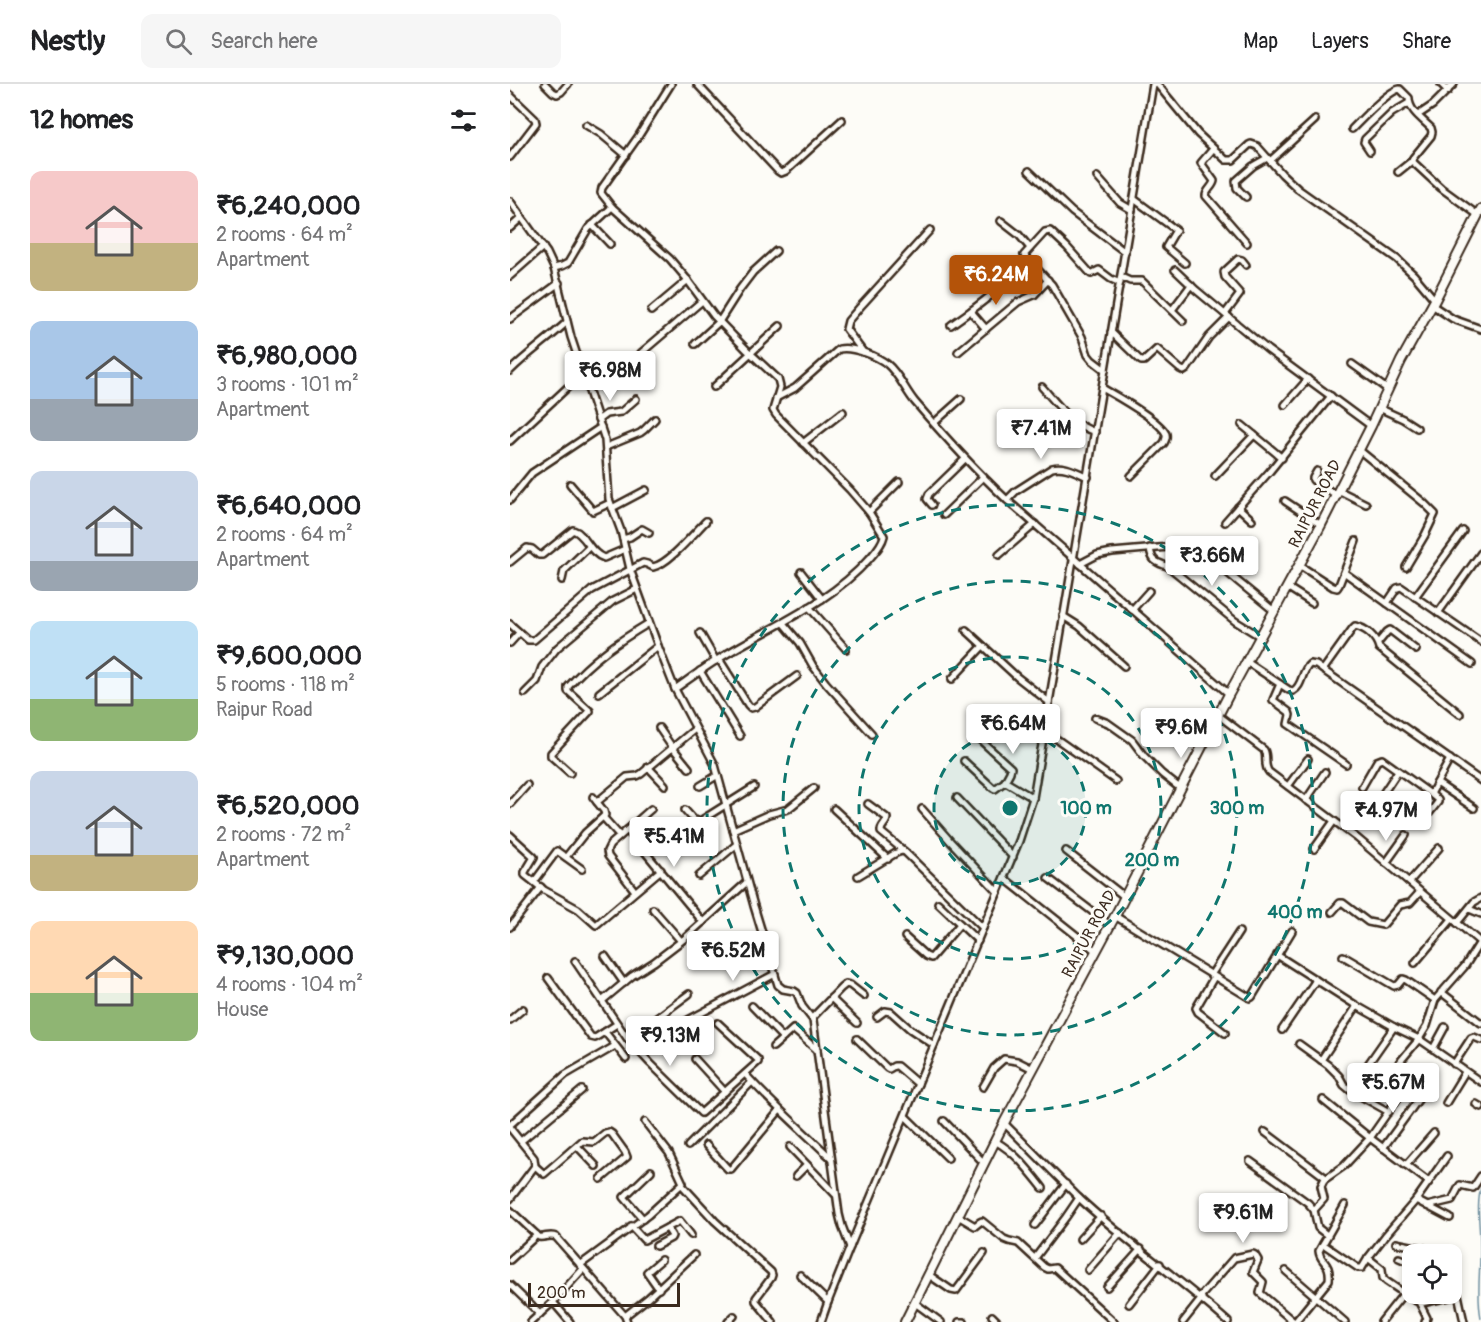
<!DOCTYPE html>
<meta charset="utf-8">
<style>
body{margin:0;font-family:Pangolin,sans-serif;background:#f6f6f6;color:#202124;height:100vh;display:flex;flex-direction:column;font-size:22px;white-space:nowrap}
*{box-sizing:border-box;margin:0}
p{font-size:20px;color:#757577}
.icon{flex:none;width:33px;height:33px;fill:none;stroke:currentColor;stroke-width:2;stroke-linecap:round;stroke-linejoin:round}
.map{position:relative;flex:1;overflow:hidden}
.sheet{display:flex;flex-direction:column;background:#fff;width:510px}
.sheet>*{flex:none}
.controls{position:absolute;left:892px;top:1160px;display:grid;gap:12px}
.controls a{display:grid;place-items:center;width:60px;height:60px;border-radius:12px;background:#fff;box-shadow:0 3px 9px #0003;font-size:30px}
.scale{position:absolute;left:18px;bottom:15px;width:152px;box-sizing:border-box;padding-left:6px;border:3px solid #3b2a1e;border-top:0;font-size:16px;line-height:21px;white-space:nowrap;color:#3b2a1e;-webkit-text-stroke:4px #fdfcf7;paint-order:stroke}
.price{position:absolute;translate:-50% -51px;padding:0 14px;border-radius:6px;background:#fff;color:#222;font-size:20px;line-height:39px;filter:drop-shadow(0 2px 3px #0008)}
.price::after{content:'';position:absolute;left:50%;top:36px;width:18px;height:14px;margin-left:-9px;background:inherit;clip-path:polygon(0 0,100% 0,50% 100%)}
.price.current{background:#b45309;color:#fff}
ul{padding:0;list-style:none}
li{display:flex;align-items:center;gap:18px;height:150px;padding:0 30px}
li span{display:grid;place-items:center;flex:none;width:168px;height:120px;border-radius:12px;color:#555}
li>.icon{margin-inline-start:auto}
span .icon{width:72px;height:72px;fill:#fffc;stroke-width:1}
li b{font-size:26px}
h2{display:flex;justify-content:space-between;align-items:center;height:72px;padding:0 30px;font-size:26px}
header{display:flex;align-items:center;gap:36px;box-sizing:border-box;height:84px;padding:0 30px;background:#fff;border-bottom:2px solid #e0e0e0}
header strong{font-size:28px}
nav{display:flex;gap:33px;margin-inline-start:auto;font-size:21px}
.search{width:420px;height:54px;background:#f6f6f6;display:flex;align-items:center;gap:15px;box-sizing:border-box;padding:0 21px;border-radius:12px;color:#757577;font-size:22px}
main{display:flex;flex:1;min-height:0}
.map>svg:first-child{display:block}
</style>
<header>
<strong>Nestly</strong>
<div class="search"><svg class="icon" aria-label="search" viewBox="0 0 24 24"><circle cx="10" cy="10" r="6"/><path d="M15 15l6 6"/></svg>Search here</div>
<nav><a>Map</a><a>Layers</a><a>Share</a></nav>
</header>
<main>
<section class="sheet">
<h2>12 homes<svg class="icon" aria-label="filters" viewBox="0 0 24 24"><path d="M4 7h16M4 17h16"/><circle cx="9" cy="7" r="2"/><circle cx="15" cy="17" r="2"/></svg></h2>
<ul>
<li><span style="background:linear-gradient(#f6c9c9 60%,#c2b280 0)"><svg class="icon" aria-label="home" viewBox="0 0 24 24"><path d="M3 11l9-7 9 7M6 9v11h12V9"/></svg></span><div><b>₹6,240,000</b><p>2 rooms · 64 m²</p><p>Apartment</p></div></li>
<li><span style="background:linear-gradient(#a9c7e8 65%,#9aa5b1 0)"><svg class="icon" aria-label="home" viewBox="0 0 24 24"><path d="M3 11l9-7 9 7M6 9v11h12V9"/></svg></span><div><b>₹6,980,000</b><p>3 rooms · 101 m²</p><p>Apartment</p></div></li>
<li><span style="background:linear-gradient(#c9d6e8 75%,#9aa5b1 0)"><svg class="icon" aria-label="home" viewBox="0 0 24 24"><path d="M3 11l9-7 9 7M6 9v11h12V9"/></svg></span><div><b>₹6,640,000</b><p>2 rooms · 64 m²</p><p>Apartment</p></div></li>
<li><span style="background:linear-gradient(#bfe0f5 65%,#8fb573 0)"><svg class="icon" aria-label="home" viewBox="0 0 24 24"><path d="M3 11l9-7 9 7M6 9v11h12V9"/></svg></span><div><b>₹9,600,000</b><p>5 rooms · 118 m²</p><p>Raipur Road</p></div></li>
<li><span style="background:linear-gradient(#c9d6e8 70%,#c2b280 0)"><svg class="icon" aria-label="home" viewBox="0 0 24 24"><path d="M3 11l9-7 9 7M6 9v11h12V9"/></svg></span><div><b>₹6,520,000</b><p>2 rooms · 72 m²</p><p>Apartment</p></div></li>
<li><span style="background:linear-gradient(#ffd9b3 60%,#8fb573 0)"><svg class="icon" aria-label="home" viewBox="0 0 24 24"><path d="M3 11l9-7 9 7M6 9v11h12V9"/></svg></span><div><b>₹9,130,000</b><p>4 rooms · 104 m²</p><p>House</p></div></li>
</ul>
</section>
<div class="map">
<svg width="971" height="1238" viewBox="0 0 971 1238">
<rect width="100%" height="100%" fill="#fdfcf7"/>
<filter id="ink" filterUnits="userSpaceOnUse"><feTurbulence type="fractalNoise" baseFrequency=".0167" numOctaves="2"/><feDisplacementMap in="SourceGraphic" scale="12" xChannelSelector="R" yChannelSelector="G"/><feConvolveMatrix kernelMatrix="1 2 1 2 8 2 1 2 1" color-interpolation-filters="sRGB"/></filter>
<g filter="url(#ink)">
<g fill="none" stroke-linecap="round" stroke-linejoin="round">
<path stroke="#7090a0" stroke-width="1.5" d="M971,1104c-5,17 -1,37 -1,56 1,25 -4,49 1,74"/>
<g stroke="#3b2a1e" stroke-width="10">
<g id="minor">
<path d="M35,0l8,8 4,2 4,-2 7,-8"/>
<path d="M161,0l-33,53 -36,51 -1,5 11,14 58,52 16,19 28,38 33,34 31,29 2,8 -7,23 3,5 74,75 19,22 15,24c-2,9 -9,16 -15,23 -39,44 -95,66 -144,96 -17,10 -33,22 -50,34"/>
<path d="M187,0l81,87 3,2 5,-2 56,-51"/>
<path d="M647,0l41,50 28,26h7l16,-15 2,-1 6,2 25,28 16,15 99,70 17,16 21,25"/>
<path d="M931,0l7,7"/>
<path d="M0,11l25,24 1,4 -26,34"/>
<path d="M908,31l15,-10 21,-21"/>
<path d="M76,41l15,9 25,21"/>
<path d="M842,45c10,-10 37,-39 48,-40l9,9c0,13 13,21 22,30l1,4 -1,4 -18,22v4l28,26 37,27"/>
<path d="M703,65l-12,14 13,18c-1,6 -8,9 -8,15l41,47"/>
<path d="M860,67l-6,-9 1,-3 27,-26 17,-10"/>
<path d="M760,77l45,-41"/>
<path d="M519,87l43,41 53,40"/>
<path d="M888,88l15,-12"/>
<path d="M587,93l23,26 12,7"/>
<path d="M736,113l-9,-9 -1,-7 17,-15 14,-8"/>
<path d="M624,115l42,31 -10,17 19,16"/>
<path d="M0,117l37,52 7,15 17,69 34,103 4,59 12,32 9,38 28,77 17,43 40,76 39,141 24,79 5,4 11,2 3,2 5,13 11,14 26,194 3,12 8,21"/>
<path d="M491,137l18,14 11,13"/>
<path d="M82,141l18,19"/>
<path d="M0,144l11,-10"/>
<path d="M44,184l8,-2 6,-3 20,-34 24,-22"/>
<path d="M665,186l21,20 72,60 103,76"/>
<path d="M0,192l33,-29"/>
<path d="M611,193l9,4h12l41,40"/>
<path d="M922,221l21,14 28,10"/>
<path d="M662,226l19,-25"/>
<path d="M141,227l37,-31"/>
<path d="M715,230l15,-20 -15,-17 -1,-5 14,-13 4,1 4,5"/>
<path d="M0,235l49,-36"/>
<path d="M441,241l21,-15"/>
<path d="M476,245l-13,-15 -1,-4 36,-28"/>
<path d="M601,248l30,29h3l13,-12 23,20 4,2 3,-2 22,-32 20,-20"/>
<path d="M185,260l24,-22 21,-33 13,-17 23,-21"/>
<path d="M353,268l-17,-23 2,-8 12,-14 70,-77"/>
<path d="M448,268l60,-50 16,-7 14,-15"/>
<path d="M131,269l61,-52"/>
<path d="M842,280l35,25"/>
<path d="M595,286l-13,-10 -4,-5 -6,-18 -30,-52 -28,-30 21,-23 5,-1 17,16 24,27 8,-4 12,9 9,4"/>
<path d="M0,287c18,-18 39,-32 57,-49"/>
<path d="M204,303l66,-61"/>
<path d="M532,303c16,18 29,37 53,45"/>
<path d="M592,304c14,8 58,32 64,46 1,4 0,5 -2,9l-33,33"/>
<path d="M266,314l19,-10 44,-39c13,-3 38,7 48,15 12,10 18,26 28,38 29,34 59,67 92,98l222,194"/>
<path d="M775,321l23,-26"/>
<path d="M869,324l24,11 14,9"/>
<path d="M88,336l8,-6 15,-2 15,-13"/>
<path d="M424,339l27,-24"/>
<path d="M732,341l40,33"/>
<path d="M0,357l73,-68"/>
<path d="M293,359l40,-31"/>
<path d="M96,363l34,-14 4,-3 11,-11"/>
<path d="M849,366l65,53 11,11 -10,21 -19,32"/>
<path d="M807,387l-4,7v2l23,15"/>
<path d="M705,392l39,-41"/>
<path d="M60,400l23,27 17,-8"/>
<path d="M828,406l28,14"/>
<path d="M0,416l22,-27 69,-46"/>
<path d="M497,416l9,-9 36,-23c13,-3 24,4 36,9"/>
<path d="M775,417l36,24"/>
<path d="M422,421l-5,-6 2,-5 36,-35"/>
<path d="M728,423l14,13"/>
<path d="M102,424l34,-18"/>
<path d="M359,428l30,-30"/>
<path d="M434,431l39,-38"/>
<path d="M715,438l45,-51 61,-75"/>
<path d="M113,455l7,-2 12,-8 7,4"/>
<path d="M640,464c2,15 7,14 19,19l66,54 26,16"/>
<path d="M489,471l36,-31"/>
<path d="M0,478l17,-14 5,1 7,6h3l31,-25c13,4 16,23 31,28l21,-9"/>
<path d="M570,480l17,-9 15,-3 69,-6"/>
<path d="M789,481l34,22 4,1 2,-3 17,-44"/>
<path d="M714,486l50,41"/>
<path d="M291,488l21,27"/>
<path d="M835,489l127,91"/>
<path d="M52,496l2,-9 25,-24"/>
<path d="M777,503l25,16"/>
<path d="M905,513l48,-66"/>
<path d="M877,519l10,-15 4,-1 80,55"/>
<path d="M299,523l37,42"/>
<path d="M622,526l17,-19"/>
<path d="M928,529l43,-60"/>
<path d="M553,532l16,10 45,40"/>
<path d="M273,539l17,20 13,23 13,17 46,51"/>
<path d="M0,540l18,16h6l58,-50 51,-27 4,1 6,3c16,-3 41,-34 53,-46"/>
<path d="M456,546l51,47 32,25"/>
<path d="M190,549l16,28"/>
<path d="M0,559l9,-10"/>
<path d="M868,559l9,-11 3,-2 26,20"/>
<path d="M209,575l29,46 3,3 4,-1 42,-31"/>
<path d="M737,578l42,28 4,1c10,-5 8,-20 17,-27l6,1 165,116"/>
<path d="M813,586l30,-42 2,-2c11,2 21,11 24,22l81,66"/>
<path d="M190,587l40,65"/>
<path d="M442,595l31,-33"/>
<path d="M770,600l-7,16 16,12 1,3 -2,9 58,40"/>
<path d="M15,609l12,-12 5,-14 15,-19 56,-47 24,-12"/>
<path d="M89,609l59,-47"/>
<path d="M708,631l46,35c4,7 -1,15 5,22l88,66 124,105"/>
<path d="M585,634l13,5 24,17 12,16 18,18 19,15"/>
<path d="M149,644l13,19 17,21"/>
<path d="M534,646l72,51"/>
<path d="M466,652l35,32 -1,4 -6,11"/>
<path d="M454,677l29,27 2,1 8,-6 3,-1 27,16"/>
<path d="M138,683l17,18"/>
<path d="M60,689l-19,-17v-3l39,-42 -22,-20v-4c23,-27 51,-46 81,-64"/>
<path d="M927,699l37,25"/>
<path d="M190,702l18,-11"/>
<path d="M778,702l20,-27"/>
<path d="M852,703l15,-26 5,-2 50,36"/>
<path d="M447,714l56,59"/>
<path d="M870,714l18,-27"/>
<path d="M796,716l19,-28"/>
<path d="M87,718l30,-25 10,-1 4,-2 54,-45"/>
<path d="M0,720l17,-19"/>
<path d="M358,720l19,14c0,6 -7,8 -6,14l23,19"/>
<path d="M324,725l54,50"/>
<path d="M412,725l29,33 47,50"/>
<path d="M175,726l9,10 6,1 54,-34"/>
<path d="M93,733l17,19"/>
<path d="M913,737l15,-19v-2l-6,-5v-3l18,-33"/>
<path d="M117,746l76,92"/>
<path d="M223,746l36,-16 19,-5 26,-21"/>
<path d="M0,751l24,22 -9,15v3l19,15 34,19 18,16 65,-55"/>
<path d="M804,765l20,-28"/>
<path d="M556,767l59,46"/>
<path d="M56,773l19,-24 20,-18 -1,-4 -11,-14"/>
<path d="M876,779l20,-28"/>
<path d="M189,792l38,-32"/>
<path d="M348,792l38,-23 6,-2 3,1 78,76"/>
<path d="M494,794l92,73"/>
<path d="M538,794l62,47"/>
<path d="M24,798l23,-31 25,18"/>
<path d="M899,798l30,-34"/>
<path d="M125,807l-27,-35 -1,-5 3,-6 41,-36"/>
<path d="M428,819l40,38"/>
<path d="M143,825l28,32"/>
<path d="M959,825l12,5"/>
<path d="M822,828l8,-9h3l25,19 15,3 17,-20 10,-2 10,-11"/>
<path d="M605,832l135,82 2,-1 40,-66"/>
<path d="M947,839l17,-21 7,-4"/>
<path d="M0,843l31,-40"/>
<path d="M395,853l21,19 5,2 29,-34"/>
<path d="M767,871l80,51 37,21 25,12 62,43"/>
<path d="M95,872l19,27"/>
<path d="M833,872l51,30 4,-1 5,-6 3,1 29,20"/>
<path d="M65,877l52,77 23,25 51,50 57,-51v-2l-40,-37"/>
<path d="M905,879l37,-44"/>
<path d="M701,891l28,-43"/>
<path d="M704,893l-18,31 2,4 27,21"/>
<path d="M38,894l43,59 4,1 22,-14"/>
<path d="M931,908l40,31"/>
<path d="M179,910l-39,29 -2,3 7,8 3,2 117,-62"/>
<path d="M321,914l26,25"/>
<path d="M92,917l30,-25 22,-14 30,-23 63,-57"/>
<path d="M242,922l31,32"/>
<path d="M367,933l8,-6 6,1 19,17 24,16"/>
<path d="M302,934l29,-30 5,-4 4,1 14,11"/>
<path d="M0,936l13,-11"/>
<path d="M772,946l34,-50"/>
<path d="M95,948l21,27"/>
<path d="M347,955l30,29 2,1 5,-3h3l21,18"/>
<path d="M789,960l29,21 11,11 5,9 6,5 39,22"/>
<path d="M263,963l20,-18 24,21"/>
<path d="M923,965l12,-22"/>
<path d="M185,975l30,33"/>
<path d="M811,976l36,-54"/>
<path d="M944,980l17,-26 3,-1 7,3"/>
<path d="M235,990c27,30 57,56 86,84"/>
<path d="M473,1003l11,-19 10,-9 13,2 16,8"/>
<path d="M840,1006l44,-63"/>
<path d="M813,1016l47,38 59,44"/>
<path d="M936,1019l19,-31"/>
<path d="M966,1020l5,3"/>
<path d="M395,1032l43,42"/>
<path d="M434,1037l40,42"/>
<path d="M494,1039c25,25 50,50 75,75 47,44 101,81 149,124"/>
<path d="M0,1041l55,-50 50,-29"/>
<path d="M0,1044l24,30 1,8 -25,33"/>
<path d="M755,1048l61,46"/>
<path d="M11,1057l61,-51"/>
<path d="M485,1057c21,12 33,28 48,47"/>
<path d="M196,1061l22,24h3l48,-58"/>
<path d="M67,1062l19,20"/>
<path d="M178,1062l64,-64"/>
<path d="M280,1063l45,47"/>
<path d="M873,1064l40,-55"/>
<path d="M740,1077l58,42 6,7 4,18 9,7"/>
<path d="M896,1081l28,-32"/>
<path d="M25,1082l9,8 38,-33 12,1 11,-9 4,-1 3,2 13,18 2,5 -26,22"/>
<path d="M286,1092l11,-11"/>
<path d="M172,1101l33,36 56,51 1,3 -1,3 -15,20v3l17,21"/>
<path d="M906,1116l34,18"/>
<path d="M917,1122l25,-6 8,-15 13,3 8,-12"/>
<path d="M0,1126l29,27c6,1 11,-3 17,0l69,79 2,6"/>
<path d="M804,1126l10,-11 -3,-13 3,-6 20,-14 26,-28 35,-50 1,-5 -10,-10v-4l3,-6 20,-24 8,-13 8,-26 30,-34 15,-24"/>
<path d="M448,1132l17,10 5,-4 2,-1 22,18 5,2 9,2 26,24 4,2 7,-1 59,54"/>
<path d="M133,1135l-19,-22 27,-26"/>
<path d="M525,1141l31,-41"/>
<path d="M121,1142l13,14 36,-19 11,14"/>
<path d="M570,1155l21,-23"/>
<path d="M886,1159l54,11"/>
<path d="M813,1160l35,24h4l6,-10 17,-22 31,-36 31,-44"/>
<path d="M146,1162l15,-8 1,-2 -5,-8"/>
<path d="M942,1171l3,4 -1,17 10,46"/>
<path d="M525,1174l31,-41 13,-19"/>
<path d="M858,1174l14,11 1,9 3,3 28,19 8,3 36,-8"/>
<path d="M889,1174l14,6"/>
<path d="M0,1176l27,-25"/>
<path d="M70,1181l68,-50 35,-32 -14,-30 -24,-31"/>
<path d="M578,1186l32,-37"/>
<path d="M776,1187l59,51"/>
<path d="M290,1191l28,27"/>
<path d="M419,1191l22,15 5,1 28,-38"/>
<path d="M0,1201l30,29"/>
<path d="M597,1203l34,-38"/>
<path d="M149,1205l-12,-17 14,-12"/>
<path d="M690,1213l34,-39 19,-4 2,1 3,5 -5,12 10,10 -3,11 34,29"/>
<path d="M43,1218l17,20"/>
<path d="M909,1218l8,16 -2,4"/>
<path d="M405,1219l26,19"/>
<path d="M619,1220l31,-40"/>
<path d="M115,1232l23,-18 46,-43"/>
<path d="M482,1232l6,6"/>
<path d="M21,1238l22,-20 30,-33"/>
<path d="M218,1238l6,-6"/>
<path d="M311,1238l7,-20 22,-55 169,-406 14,-43 120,-714"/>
<path d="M449,1238h5"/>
<path d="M673,1238l19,-24"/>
<path d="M785,1238l34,-42c2,-19 -9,-17 -10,-29l26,-46"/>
<path d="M871,1238l23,-29"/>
</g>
</g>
<g stroke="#3b2a1e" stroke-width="12">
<path id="secondary" d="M395,1238l99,-199 111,-207 114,-222 92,-169 50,-99 30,-65 34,-61 46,-91"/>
</g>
<use href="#minor" stroke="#fdfcf7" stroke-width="5"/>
<use href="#secondary" stroke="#fdfcf7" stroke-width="8"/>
</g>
</g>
<circle cx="500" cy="724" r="76" fill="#0f766e" fill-opacity=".12"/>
<g fill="none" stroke="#0f766e" stroke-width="3" stroke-dasharray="10 8">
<circle cx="500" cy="724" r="76"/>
<circle cx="500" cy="724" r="151"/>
<circle cx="500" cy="724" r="227"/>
<circle cx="500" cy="724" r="303"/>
</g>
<g text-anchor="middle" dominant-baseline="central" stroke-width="6" stroke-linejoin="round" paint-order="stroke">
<g font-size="16" fill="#3b2a1e" stroke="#fdfcf7">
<text transform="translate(805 420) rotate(-63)">RAIPUR ROAD</text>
<text transform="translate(579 850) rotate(-62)">RAIPUR ROAD</text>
</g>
</g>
<circle cx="500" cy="724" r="9" fill="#0f766e" stroke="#fdfcf7" stroke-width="3"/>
<g font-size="18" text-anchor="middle" font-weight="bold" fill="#0f766e" stroke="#fdfcf7" stroke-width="6" stroke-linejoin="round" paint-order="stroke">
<text x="576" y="730">100 m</text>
<text x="727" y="730">300 m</text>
<text x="642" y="782">200 m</text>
<text x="785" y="834">400 m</text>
</g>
</svg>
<div class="controls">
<a><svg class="icon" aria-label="locate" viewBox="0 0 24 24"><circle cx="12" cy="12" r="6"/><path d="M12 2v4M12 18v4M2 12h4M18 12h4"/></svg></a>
</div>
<div class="scale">200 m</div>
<b class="price current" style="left:486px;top:222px">₹6.24M</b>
<b class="price" style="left:100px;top:318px">₹6.98M</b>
<b class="price" style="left:531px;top:376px">₹7.41M</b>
<b class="price" style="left:702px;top:503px">₹3.66M</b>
<b class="price" style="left:503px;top:671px">₹6.64M</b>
<b class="price" style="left:671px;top:675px">₹9.6M</b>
<b class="price" style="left:876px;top:758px">₹4.97M</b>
<b class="price" style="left:164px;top:784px">₹5.41M</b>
<b class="price" style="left:223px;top:898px">₹6.52M</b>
<b class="price" style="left:160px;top:983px">₹9.13M</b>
<b class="price" style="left:883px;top:1030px">₹5.67M</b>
<b class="price" style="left:733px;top:1160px">₹9.61M</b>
</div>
</main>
